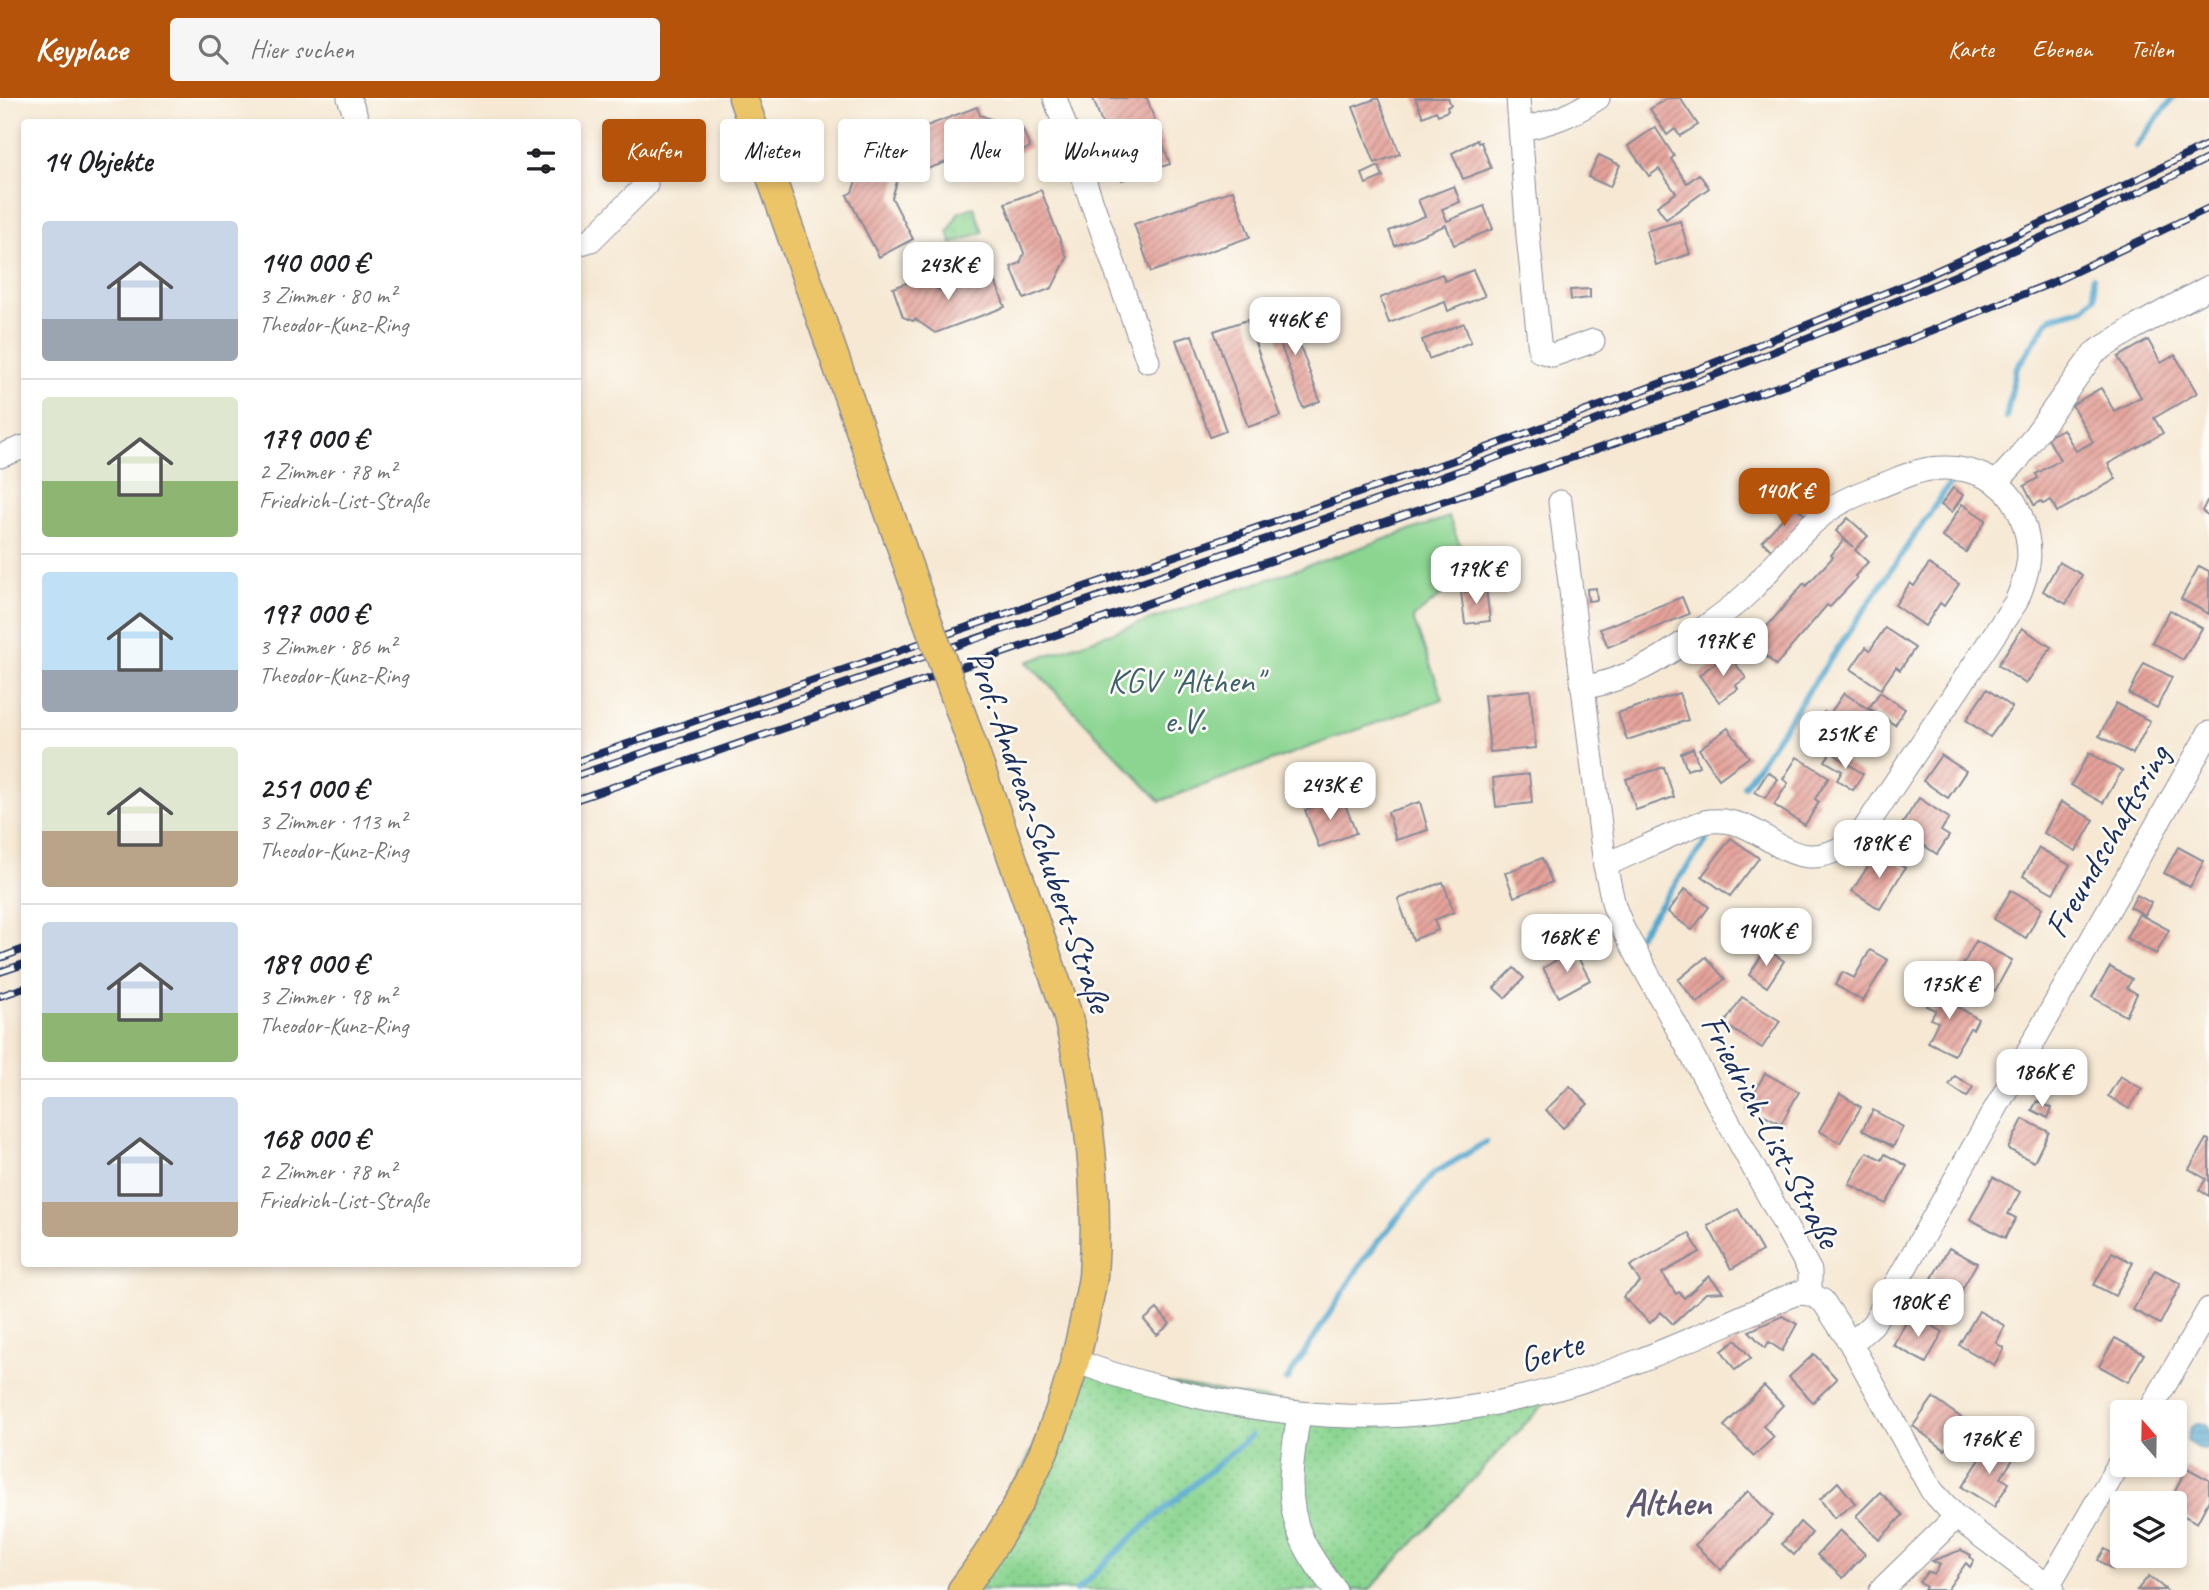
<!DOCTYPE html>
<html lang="de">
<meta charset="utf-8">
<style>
body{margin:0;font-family:Caveat,sans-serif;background:#f6f6f6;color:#202124;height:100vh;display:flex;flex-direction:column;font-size:26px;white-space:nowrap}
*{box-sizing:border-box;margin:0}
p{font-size:23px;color:#757577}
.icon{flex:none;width:38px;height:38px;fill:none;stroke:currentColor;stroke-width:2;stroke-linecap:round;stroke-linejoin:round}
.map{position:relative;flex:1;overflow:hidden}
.details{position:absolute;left:21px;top:21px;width:560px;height:1148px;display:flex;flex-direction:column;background:#fff;border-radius:7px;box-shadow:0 4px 10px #0003}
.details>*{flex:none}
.guide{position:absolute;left:602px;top:21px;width:665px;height:63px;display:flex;gap:14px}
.needle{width:46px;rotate:340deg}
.fabs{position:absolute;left:2110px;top:1302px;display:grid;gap:14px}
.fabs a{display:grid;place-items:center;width:77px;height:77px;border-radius:7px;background:#fff;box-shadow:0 4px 10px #0003;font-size:35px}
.price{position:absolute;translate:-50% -60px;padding:0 16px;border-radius:14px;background:#fff;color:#222;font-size:23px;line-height:46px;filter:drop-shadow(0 2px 4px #0008)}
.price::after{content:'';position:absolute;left:50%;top:42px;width:21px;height:16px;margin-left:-10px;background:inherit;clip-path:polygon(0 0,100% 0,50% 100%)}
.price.current{background:#b45309;color:#fff}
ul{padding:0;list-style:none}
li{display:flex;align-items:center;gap:21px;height:175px;padding:0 21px}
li+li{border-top:2px solid #e0e0e0}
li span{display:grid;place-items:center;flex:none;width:196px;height:140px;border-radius:7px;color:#555}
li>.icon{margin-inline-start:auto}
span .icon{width:84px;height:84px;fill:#fffc;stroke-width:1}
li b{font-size:30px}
h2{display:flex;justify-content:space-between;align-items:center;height:84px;padding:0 21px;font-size:30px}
.pill{padding:0 24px;border-radius:7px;background:#fff;box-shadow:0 4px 10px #0003;font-size:24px;line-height:63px}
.pill.current{background:#b45309;color:#fff}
header{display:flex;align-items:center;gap:42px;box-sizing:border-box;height:98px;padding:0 35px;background:#b45309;color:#fff}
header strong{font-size:33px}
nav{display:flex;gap:38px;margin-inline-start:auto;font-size:24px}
.search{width:490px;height:63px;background:#f6f6f6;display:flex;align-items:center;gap:18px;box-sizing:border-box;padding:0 24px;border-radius:7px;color:#757577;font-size:26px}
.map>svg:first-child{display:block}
</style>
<header>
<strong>Keyplace</strong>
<div class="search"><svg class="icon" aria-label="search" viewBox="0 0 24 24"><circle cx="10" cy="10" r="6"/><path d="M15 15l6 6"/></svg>Hier suchen</div>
<nav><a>Karte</a><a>Ebenen</a><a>Teilen</a></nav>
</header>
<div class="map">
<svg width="2209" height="1492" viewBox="0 0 2209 1492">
<defs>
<pattern id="grass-dots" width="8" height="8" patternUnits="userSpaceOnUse" patternTransform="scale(1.75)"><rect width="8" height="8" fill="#8bd591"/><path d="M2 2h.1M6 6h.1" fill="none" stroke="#77b77f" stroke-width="1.8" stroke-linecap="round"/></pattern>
<pattern id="park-crowns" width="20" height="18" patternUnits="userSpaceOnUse" patternTransform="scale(1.75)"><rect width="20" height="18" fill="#8bd591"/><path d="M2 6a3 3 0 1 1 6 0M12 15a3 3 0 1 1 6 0" fill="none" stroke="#77b77f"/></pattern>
<pattern id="water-rules" width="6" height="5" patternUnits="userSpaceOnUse" patternTransform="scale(1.75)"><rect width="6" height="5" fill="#53a8cf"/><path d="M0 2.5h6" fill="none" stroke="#4489ab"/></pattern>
<pattern id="building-hatch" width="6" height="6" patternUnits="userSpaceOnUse" patternTransform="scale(1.75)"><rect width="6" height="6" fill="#e5a29a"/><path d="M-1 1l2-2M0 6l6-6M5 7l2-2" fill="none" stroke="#b98481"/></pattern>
</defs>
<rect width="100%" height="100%" fill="#fdfcf7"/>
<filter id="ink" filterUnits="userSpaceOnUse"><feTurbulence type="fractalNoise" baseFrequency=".0143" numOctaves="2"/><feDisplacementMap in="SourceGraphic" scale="14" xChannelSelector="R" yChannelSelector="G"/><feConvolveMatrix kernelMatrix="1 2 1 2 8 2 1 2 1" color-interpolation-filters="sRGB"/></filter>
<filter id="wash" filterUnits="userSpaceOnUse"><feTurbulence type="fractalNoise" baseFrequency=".00686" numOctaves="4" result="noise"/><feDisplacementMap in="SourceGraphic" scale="28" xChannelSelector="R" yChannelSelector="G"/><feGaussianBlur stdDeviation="1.57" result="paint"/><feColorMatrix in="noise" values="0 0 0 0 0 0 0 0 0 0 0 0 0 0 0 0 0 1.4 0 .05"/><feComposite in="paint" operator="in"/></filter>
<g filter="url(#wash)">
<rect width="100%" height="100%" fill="#f6e8d3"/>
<path fill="url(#grass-dots)" stroke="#538278" stroke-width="2" d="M1076,1263l30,12 274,45 180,-31 -191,203h-407z"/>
<path fill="url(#park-crowns)" stroke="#538278" stroke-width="2" d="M974,109l9,25 -31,12 -4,-12 11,-20z"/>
<path fill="#8bd591" stroke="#538278" stroke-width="2" d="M1449,419l23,61 -13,3 -46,37 30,81 -283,102 -133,-139z"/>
<path fill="url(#water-rules)" stroke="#376c96" stroke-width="2" d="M2197,1325l8,1 4,7v18c-10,0 -17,-2 -22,-10l3,-11z"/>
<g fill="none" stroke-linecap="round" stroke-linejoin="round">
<g stroke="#53a8cf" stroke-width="6">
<path d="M2136,48l37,-48"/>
<path d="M2006,320l10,-49 34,-51 34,-10 11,-11 -2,-20"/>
<path d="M1744,688l205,-301"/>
<path d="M1639,837l67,-94"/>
<path d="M1287,1282l77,-121 69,-85 53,-32"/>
<path d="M1077,1492l63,-60 111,-94"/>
</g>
</g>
<g id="blocks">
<g fill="url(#building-hatch)">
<path d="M1093,0h54l23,66 -48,16z"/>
<path d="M1378,0l22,56 -25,9 -22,-56z"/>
<path d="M1415,0h33l3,7 -4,2 1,4 -10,4 -2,-4 -13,6z"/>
<path d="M1667,0h13l18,27 -18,11 -5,-7 -8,6 -17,-26z"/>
<path d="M977,9l3,8 33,13 8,-3 9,23 -40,14 -18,-9 -45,16 -14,-38z"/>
<path d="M1655,29l19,29 -3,3 16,24 12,-9 10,14 -43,31 -9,-13 19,-13 -17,-24 -10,7 -21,-30z"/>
<path d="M882,41l17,36 -7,23 21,41 -34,18 -32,-62 5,-3 12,-33 -4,-9z"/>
<path d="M1477,42l1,3 3,-1 10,26 -28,11 -11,-26z"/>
<path d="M1599,57l21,10 -10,22 -22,-10z"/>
<path d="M1379,68l4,11 -17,7 -4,-10z"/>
<path d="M1454,88l6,16 -18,7 5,12 37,-15 9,23 -39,16 -8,-20 -51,21 -6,-15 36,-15 -7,-16z"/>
<path d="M1041,92l26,68 -15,30 -28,11 -13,-32 9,-4 4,-10 -19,-50z"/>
<path d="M1233,92l17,47 -99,35 -17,-48z"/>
<path d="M1680,123l10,33 -34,11 -10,-34z"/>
<path d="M1473,172l12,26 -37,15 -3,-9 -56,21 -9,-25 62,-24 3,7z"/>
<path d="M992,174l13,35 -70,26 -20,-14 -2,2 -10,-4 -10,-29 35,-13 5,12 8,4z"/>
<path d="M1590,191v9l-19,2 -1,-10z"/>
<path d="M1286,208l34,95 -17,7 -34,-96z"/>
<path d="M1247,222l34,96 -33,11 -34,-96z"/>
<path d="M1464,225l7,19 -42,17 -7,-19z"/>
<path d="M1192,237l34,96 -16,6 -34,-97z"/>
<path d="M2148,242l13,23 14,-8 22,38 -43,25 9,15 -55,31 8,15 -59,33 -6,-12 -8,4 -2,-3 -7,4 -10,-19 14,-8 -2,-4 24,-14 -13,-23 16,-8 13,22 17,-9 -21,-37 29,-17 13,23 27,-14 -23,-40z"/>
<path d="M1953,390l10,7 -11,17 -11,-7z"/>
<path d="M2207,403l2,1v14l-7,-5z"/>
<path d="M1962,406l24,16 -20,32 -24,-15z"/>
<path d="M1795,407l11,11 -33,36 -11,-11z"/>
<path d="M1848,420l20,18 -13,14 13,12 -13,14 2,2 -27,29 -3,-2 -51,60 -24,-21 52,-61 2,3 27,-29 -2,-2 13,-15 9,7 -17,-16z"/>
<path d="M2059,464l23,13 -16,29 -23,-13z"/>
<path d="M1929,466l30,20 -15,22 -4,-3 -15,23 -30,-21 15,-22 4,3z"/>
<path d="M2199,468l10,5v43l-28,-15z"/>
<path d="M1486,490l4,33 -25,3 -4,-32z"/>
<path d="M1596,490l1,12 -9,1 -1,-12z"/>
<path d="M1682,499l7,17 -81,33 -8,-18z"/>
<path d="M2170,512l32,18 -19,32 -31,-18z"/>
<path d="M1738,528l11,11 -6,7 -12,-11z"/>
<path d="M1885,530l30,20 -15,22 -4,-3 -15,22 -30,-20 15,-22 4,3z"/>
<path d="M2022,530l29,19 -25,37 -28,-19z"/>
<path d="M1728,556l18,24 -10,7 2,4 -19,13 -20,-27z"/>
<path d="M2144,565l28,14 -15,31 -28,-14z"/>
<path d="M1987,591l25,18 -22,30 -24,-17z"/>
<path d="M1530,592l6,58 -46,4 -6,-57z"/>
<path d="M1880,594l25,17 -10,16 -26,-17z"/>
<path d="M1679,595l9,27 -61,20 -9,-27z"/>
<path d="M1844,595l30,20 -15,22 -4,-3 -15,22 -30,-20 14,-22 5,3z"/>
<path d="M2116,605l34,18 -17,33 -34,-18z"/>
<path d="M1728,630l21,29 -30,22 -20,-30z"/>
<path d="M1693,650l6,18 -12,4 -6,-17z"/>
<path d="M1831,654l32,22 -10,16 -16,-10 5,-9 -17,-10z"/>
<path d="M2089,655l33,18 -19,32 -32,-18z"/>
<path d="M1941,657l25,16 -18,27 -25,-17z"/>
<path d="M1797,659l32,20 -14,22 4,3 -14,23 -31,-20 14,-22 -5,-4z"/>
<path d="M1664,669l10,30 -38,13 -10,-31z"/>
<path d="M1768,674l10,7 -13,19 -10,-6z"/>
<path d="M1529,676l3,29 -36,4 -3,-29z"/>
<path d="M1342,698l14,37 -37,14 -14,-37z"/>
<path d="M1919,700l30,20 -8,13 8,5 -12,18 -38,-25z"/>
<path d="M1420,704l8,28 -32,10 -8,-28z"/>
<path d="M2061,704l33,18 -18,31 -32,-18z"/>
<path d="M1731,740l28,20 -29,38 -28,-20z"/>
<path d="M2178,749l26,14 -14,26 -26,-14z"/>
<path d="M2039,750l31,17 -17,28 -30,-17z"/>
<path d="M1878,753l27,17 -25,41 -28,-18z"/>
<path d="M1542,760l10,24 -38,15 -9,-24z"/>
<path d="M1443,784l11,30 -20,8 4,10 -25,10 -15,-41z"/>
<path d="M1685,791l24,18 -17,23 -24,-18z"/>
<path d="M2011,792l31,18 -16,30 -32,-19z"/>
<path d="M2137,797l14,8 -6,12 -15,-8z"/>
<path d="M2139,816l30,16 -13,24 -30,-16z"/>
<path d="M1976,843l36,19 -17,31 -36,-19z"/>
<path d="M1766,851l18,12 -17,26 -18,-12z"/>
<path d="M1574,852l16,30 -31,17 -16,-29z"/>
<path d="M1870,852l18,10 -25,41 -28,-16 8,-13 11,6z"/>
<path d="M1706,859l19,22 -28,24 -19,-23z"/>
<path d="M2110,869l22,12 -5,9 10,6 -11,22 -34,-19z"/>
<path d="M1514,870l10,10 -19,20 -11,-10z"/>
<path d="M1938,888l22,13 -3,7 21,13 -5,10 -3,-1 -16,27 -26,-13 10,-20 -7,-3 5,-9 -9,-4z"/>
<path d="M1742,899l38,24 -18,27 -38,-24z"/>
<path d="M1765,975l34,19 -18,32 -34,-19z"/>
<path d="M1955,978l18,11 -6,10 -18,-12z"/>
<path d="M2120,978l22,13 -13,20 -21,-13z"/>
<path d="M1570,988l18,18 -25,24 -17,-18z"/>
<path d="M1840,996l21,13 -21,36 -21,-12z"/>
<path d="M2037,1003l15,7 -4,10 -16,-8z"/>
<path d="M1873,1012l30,17 -10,20 -31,-17z"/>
<path d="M2023,1021l26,13 -15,30 -26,-13z"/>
<path d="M2206,1041l3,1v56l-10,-6 7,-11 -17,-10z"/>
<path d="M1867,1054l15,8 3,-6 22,12 -21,38 -37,-20z"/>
<path d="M1993,1079l27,15 -12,22 8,4 -11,20 -35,-19z"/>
<path d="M1738,1111l24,42 -31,18 -23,-43z"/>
<path d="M1689,1135l11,19 -38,21 14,21 3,-2 5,6 25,-22 14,16 -17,1 -33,31 -12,-12 -11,11 -27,-26 17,-15 -10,-16z"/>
<path d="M1949,1150l28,15 -17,30 -28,-15z"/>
<path d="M2112,1154l21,11 -18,33 -21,-11z"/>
<path d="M2155,1172l26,14 -21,40 -27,-14z"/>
<path d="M1157,1211l13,15 -13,11 -13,-15z"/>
<path d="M1979,1213l26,15 -9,17 8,5 -10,17 -35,-20z"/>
<path d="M1911,1216l32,18 -17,31 -33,-18z"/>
<path d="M1782,1218l15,8 -15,27 -13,-9 -4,6 -16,-17z"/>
<path d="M2115,1240l29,16 -16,28 -29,-16z"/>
<path d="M1736,1242l15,18 -16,12 -13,-19z"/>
<path d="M1814,1256l23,25 -24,23 -24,-25z"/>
<path d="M1764,1288l19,19 -20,21 11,11 -20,19 -30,-30z"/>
<path d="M1933,1300l33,23 -21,29 -32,-24z"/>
<path d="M1990,1346l23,15 -12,19 8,5 -15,24 -32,-20z"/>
<path d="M2187,1370l22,12v20l-12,23 -22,-12v-8h-6z"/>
<path d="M1838,1384l17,21 -21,15 -14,-19z"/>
<path d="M1748,1393l25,25 -52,54 -26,-25z"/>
<path d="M1880,1394l23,23 -24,25 -23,-24z"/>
<path d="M1800,1424l12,11 -18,22 -12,-11z"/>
<path d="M1840,1432l25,24 -22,24 -26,-23z"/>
<path d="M2105,1451l14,9 -7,11 -14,-9z"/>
<path d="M1961,1452l10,5 -1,2 4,3 -4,7 -4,-4 -19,27h-23l2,-3 -7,-5 9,-11 6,4 6,-10 -8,-4z"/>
<path d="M2149,1478l10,8 7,6h-29z"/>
</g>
</g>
</g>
<g filter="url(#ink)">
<use href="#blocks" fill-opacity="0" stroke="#888c98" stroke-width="2"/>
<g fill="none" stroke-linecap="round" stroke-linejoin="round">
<g stroke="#888c98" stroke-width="25">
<g id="minor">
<path d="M349,0l9,24"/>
<path d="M1055,0l93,263"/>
<path d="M1518,0l10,138 12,115 13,4 40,-14"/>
<path d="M1522,31c29,-6 51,-14 76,-31"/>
<path d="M578,146l13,-4 55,-55"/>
<path d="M0,358l24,-9"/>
<path d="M1997,384l21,-23 76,-106 40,-25 75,-41"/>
<path d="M1560,404l45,363 9,41 9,23 187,342v23"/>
<path d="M1583,590c48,-10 74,-26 113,-54 18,-14 38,-27 54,-43 26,-26 51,-63 82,-83 14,-10 32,-16 48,-22 16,-6 33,-15 50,-17 37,-5 78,9 91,47 13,34 9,53 -5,86l-157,235c-72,53 -87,-22 -149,-16 -12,1 -25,9 -36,13 -23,10 -46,21 -69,31"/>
<path d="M1851,1246l22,-20 336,-591"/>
<path d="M1076,1263c35,14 70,23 107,32 116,28 219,32 336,5 93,-20 181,-63 268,-101l11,-4 12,1 13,7 28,43 81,147 24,26 97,73"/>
<path d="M2149,1314l60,-103"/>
<path d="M1299,1317c-7,41 -15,84 3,124 8,18 21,35 33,51"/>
<path d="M2048,1488l75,-129"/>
<path d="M1881,1492l75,-73"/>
</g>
</g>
<g stroke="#888c98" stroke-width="31">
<g id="major">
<path d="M743,0l182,516"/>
<path d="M956,601l111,314c21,86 33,174 26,263 -2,15 -6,31 -9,46 -20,99 -61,188 -122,268"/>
</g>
</g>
<use href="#minor" stroke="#fff" stroke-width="23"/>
<use href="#major" stroke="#edc569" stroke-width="28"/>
<g stroke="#1b2f5e" stroke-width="8">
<g id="rail">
<path d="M578,663l879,-302 242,-90 211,-86 213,-97 86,-42"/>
<path d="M578,677c213,-73 426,-145 639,-219 337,-116 672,-239 992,-398"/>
<path d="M578,701l1292,-444 179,-71 160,-76"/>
<path d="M0,860l24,-9"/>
<path d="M0,874l24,-8"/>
<path d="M0,898l24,-8"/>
</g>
</g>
<use href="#rail" stroke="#fdfcf7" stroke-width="5" stroke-dasharray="16" stroke-linecap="butt"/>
<g stroke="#888c98" stroke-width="31" stroke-linecap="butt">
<path id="major-bridge" d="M925,516l31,85"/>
</g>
<use href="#major-bridge" stroke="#edc569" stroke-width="28"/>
</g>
</g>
<g text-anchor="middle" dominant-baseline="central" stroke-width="5" stroke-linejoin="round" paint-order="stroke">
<g font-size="35" fill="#3d616d" stroke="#fdfcf7">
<text x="1185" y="582">KGV "Althen"<tspan x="1185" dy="40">e.V.</tspan></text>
</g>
<g font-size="35" fill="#1b2f5e" stroke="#fdfcf7">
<text transform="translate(1040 733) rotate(71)">Prof.-Andreas-Schubert-Straße</text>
<text transform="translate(2107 743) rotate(-60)">Freundschaftsring</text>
<text transform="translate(1771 1033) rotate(62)">Friedrich-List-Straße</text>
<text transform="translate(1551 1254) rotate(-17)">Gerte</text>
</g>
<g font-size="38" font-weight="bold" fill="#625773" stroke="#fdfcf7">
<text x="1668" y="1404">Althen</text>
</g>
</g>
</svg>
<div class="fabs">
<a><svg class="needle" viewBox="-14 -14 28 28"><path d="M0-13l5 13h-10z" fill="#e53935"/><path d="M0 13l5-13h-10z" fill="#757577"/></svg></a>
<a><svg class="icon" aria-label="layers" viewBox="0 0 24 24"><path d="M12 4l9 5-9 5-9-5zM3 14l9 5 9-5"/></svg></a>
</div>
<b class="price" style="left:948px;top:204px">243K €</b>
<b class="price" style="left:1295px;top:259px">446K €</b>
<b class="price current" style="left:1784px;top:430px">140K €</b>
<b class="price" style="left:1476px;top:508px">179K €</b>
<b class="price" style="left:1723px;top:580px">197K €</b>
<b class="price" style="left:1845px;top:673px">251K €</b>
<b class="price" style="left:1330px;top:724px">243K €</b>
<b class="price" style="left:1879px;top:782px">189K €</b>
<b class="price" style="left:1766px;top:870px">140K €</b>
<b class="price" style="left:1567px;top:876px">168K €</b>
<b class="price" style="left:1949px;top:923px">175K €</b>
<b class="price" style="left:2042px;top:1011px">186K €</b>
<b class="price" style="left:1918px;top:1241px">180K €</b>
<b class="price" style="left:1989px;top:1378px">176K €</b>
<div class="guide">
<a class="pill current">Kaufen</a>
<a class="pill">Mieten</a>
<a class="pill">Filter</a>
<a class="pill">Neu</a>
<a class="pill">Wohnung</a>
</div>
<section class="details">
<h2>14 Objekte<svg class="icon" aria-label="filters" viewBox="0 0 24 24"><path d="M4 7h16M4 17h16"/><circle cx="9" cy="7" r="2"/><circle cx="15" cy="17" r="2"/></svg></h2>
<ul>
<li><span style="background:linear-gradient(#c9d6e8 70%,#9aa5b1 0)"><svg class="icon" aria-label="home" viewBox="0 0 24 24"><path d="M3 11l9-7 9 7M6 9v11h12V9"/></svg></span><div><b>140 000 €</b><p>3 Zimmer · 80 m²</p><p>Theodor-Kunz-Ring</p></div></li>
<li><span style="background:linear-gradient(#dfe7d0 60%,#8fb573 0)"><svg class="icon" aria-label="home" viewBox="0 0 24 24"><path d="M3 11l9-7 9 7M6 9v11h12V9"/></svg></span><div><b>179 000 €</b><p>2 Zimmer · 78 m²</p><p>Friedrich-List-Straße</p></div></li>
<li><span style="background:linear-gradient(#bfe0f5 70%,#9aa5b1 0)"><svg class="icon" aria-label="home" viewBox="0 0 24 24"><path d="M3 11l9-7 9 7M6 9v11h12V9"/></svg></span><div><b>197 000 €</b><p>3 Zimmer · 86 m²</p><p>Theodor-Kunz-Ring</p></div></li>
<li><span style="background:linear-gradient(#dfe7d0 60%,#b9a48a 0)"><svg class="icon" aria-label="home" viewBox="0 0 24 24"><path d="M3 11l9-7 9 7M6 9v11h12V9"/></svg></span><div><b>251 000 €</b><p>3 Zimmer · 113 m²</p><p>Theodor-Kunz-Ring</p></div></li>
<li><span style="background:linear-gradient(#c9d6e8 65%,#8fb573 0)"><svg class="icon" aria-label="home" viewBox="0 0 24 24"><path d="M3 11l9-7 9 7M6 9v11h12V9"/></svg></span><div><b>189 000 €</b><p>3 Zimmer · 98 m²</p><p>Theodor-Kunz-Ring</p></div></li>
<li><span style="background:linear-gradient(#c9d6e8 75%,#b9a48a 0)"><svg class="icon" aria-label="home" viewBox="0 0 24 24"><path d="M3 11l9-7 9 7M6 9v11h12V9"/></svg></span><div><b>168 000 €</b><p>2 Zimmer · 78 m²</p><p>Friedrich-List-Straße</p></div></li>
</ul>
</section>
</div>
